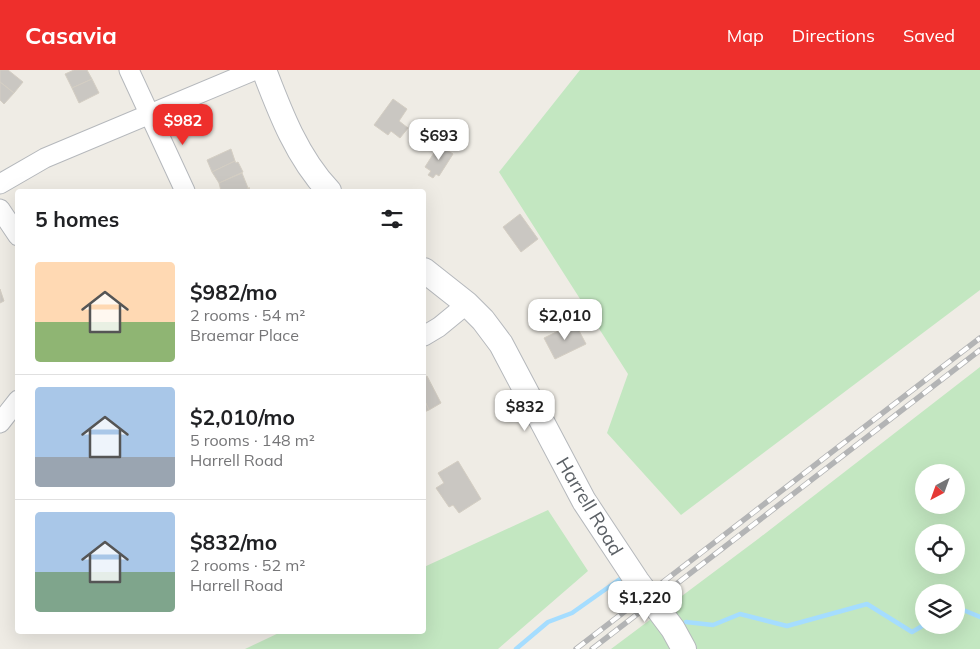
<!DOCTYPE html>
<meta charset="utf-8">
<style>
body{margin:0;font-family:Mulish,sans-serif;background:#f2f2f2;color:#202124;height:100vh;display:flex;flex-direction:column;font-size:19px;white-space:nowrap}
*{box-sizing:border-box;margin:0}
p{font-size:16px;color:#757577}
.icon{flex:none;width:28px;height:28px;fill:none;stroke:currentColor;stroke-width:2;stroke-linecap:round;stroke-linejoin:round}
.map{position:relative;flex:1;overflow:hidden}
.panel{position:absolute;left:15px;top:119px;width:411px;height:445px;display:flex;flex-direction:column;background:#fff;border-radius:5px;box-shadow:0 5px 20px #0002}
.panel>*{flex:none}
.needle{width:32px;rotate:221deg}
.buttons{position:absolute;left:915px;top:394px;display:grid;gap:10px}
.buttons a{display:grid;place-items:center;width:50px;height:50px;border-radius:50%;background:#fff;box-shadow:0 5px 20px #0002;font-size:25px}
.price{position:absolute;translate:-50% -42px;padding:0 11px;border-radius:10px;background:#fff;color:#222;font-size:16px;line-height:32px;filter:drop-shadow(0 1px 2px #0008)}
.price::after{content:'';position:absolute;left:50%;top:30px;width:15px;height:11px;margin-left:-8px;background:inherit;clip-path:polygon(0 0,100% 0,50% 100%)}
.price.selected{background:#ee2f2c;color:#fff}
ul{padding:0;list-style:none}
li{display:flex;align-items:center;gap:15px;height:125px;padding:0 20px}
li+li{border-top:1px solid #e0e0e0}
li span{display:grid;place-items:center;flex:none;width:140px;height:100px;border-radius:5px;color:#555}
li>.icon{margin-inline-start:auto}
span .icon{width:60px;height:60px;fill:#fffc;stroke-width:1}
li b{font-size:21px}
h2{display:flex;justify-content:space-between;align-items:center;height:60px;padding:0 20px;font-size:21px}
header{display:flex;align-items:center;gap:30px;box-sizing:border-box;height:70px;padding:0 25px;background:#ee2f2c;color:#fff}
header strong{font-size:24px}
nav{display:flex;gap:28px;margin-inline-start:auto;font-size:18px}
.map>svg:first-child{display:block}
</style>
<header>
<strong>Casavia</strong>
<nav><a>Map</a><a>Directions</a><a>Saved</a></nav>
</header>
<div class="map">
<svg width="980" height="579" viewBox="0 0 980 579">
<rect width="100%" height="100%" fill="#efece5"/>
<g fill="#c3e7c1" fill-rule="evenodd">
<path d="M580,0h400v220l-299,225 -74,-82 21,-59 -129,-202z"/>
<path d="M980,297v282h-369l147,-110zM924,402h32v33h-32zM924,462h32v33h-32zM924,522h32v33h-32z"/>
<path d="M548,440l40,61 -90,78h-253l38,-18h141v-64z"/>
</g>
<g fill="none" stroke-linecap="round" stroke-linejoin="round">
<g stroke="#a5ddff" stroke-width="4.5">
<path d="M956,537l24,10"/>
<path d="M686,552l27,3 27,-11 47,12 80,-22 45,28 12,-7"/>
<path d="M516,579l32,-27 24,-9 48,-34"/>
</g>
</g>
<g fill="#cac7c2" stroke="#d4cec3">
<path d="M0,0h8l15,12 -9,11 -14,-11z"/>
<path d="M74,0h13l5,9 -20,9 -7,-14z"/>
<path d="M92,9l7,14 -20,10 -7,-15z"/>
<path d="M0,12l14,11 -10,11 -4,-4z"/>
<path d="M393,29l14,10 -8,12 9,7 -8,10 -9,-7 -3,4 -14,-10z"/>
<path d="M439,75l14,9 -14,22 -3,-2 -3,4 -5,-3 3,-4 -6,-4z"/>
<path d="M231,79l4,12 -23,11 -5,-12z"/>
<path d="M235,91l1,2 2,-1 5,10 -24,11 -7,-11z"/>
<path d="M242,103l6,15h2l-8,3h-21l-2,-8z"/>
<path d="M520,144l18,25 -17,13 -18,-25z"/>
<path d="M0,219l4,12 -4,2z"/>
<path d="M575,253l11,21 -31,15 -11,-21z"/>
<path d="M427,306l14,27 -12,7 -5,-11v-21z"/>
<path d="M424,329l5,11 -5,2z"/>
<path d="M458,391l23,38 -22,14 -6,-8 -4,2 -13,-19 8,-5 -6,-10z"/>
</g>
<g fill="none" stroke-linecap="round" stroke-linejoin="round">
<g stroke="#b5b8bc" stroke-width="21">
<g id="minor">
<path d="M129,0l56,121"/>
<path d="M0,114l45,-26 210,-88"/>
<path d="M0,139l18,27"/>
<path d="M424,266l15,-9 28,-23"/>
<path d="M0,353l18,-23"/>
</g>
</g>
<g stroke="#b5b8bc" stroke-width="26">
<g id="tertiary">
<path d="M264,0c16,42 33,87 65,121"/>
<path d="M424,200l43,34 16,16 18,24 83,157 53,80 36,48 11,20"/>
</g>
</g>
<use href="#minor" stroke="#fff" stroke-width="19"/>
<use href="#tertiary" stroke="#fff" stroke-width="24"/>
<g stroke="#b3b4b5" stroke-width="5.5">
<g id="rail">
<path d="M576,579l404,-311"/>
<path d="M592,579l388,-299"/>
</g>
</g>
<use href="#rail" stroke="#fff" stroke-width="4" stroke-dasharray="11" stroke-linecap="butt"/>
</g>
<g text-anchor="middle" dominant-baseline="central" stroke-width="5" stroke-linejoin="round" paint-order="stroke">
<g font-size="19" fill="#5c6166" stroke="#fff">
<text transform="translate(590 436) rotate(59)">Harrell Road</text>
</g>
</g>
</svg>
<div class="buttons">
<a><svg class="needle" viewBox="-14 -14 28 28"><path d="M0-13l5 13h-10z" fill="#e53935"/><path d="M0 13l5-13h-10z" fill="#757577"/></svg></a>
<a><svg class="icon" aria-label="locate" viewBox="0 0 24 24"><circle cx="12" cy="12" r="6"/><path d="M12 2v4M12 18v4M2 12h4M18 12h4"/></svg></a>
<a><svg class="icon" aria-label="layers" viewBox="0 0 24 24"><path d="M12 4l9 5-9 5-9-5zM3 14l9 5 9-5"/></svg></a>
</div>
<b class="price selected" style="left:183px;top:76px">$982</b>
<b class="price" style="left:439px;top:91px">$693</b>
<b class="price" style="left:565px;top:271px">$2,010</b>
<b class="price" style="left:525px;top:362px">$832</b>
<b class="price" style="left:645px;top:553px">$1,220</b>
<section class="panel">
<h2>5 homes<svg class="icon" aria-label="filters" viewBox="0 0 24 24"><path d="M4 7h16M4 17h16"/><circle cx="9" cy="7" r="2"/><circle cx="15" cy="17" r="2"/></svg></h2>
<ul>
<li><span style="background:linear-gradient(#ffd9b3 60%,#8fb573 0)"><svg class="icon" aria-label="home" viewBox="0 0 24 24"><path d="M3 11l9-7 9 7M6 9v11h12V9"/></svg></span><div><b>$982/mo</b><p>2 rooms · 54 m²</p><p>Braemar Place</p></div></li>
<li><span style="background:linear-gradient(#a9c7e8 70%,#9aa5b1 0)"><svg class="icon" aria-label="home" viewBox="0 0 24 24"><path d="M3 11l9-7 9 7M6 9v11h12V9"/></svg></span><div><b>$2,010/mo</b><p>5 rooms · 148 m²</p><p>Harrell Road</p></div></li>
<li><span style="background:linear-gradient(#a9c7e8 60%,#7fa58c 0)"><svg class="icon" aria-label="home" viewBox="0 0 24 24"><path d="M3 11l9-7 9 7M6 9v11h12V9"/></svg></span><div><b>$832/mo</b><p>2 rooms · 52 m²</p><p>Harrell Road</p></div></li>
</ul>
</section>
</div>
